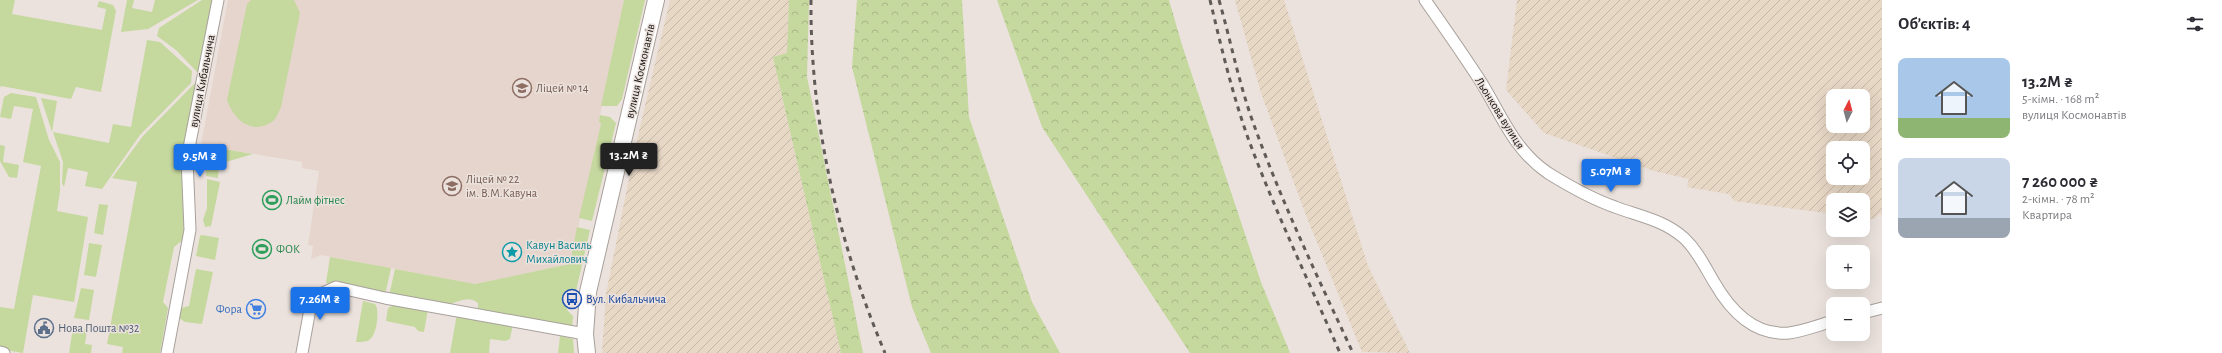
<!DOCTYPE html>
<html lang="uk">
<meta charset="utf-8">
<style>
body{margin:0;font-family:"Alegreya Sans",sans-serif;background:#f7f7f7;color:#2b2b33;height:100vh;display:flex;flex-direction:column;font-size:15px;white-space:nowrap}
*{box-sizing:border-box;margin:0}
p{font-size:13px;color:#7c7c81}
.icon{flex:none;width:22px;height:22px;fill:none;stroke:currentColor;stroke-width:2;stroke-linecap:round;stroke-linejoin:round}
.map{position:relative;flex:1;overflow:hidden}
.sheet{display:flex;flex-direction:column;background:#fff;width:340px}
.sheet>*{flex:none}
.needle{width:26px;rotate:6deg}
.buttons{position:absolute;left:1826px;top:89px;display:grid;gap:8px}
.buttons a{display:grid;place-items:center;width:44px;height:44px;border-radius:8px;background:#fff;box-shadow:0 4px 16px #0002;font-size:20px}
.price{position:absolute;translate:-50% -34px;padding:0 9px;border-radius:4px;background:#1a73e8;color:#fff;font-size:13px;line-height:26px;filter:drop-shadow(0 1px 2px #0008)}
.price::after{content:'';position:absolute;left:50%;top:24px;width:12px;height:9px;margin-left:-6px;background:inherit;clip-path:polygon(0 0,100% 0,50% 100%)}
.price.current{background:#222;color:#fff}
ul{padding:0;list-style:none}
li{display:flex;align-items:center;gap:12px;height:100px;padding:0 16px}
li span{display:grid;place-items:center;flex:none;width:112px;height:80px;border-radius:8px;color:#555}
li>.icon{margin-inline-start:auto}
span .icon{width:48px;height:48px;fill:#fffc;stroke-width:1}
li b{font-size:17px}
h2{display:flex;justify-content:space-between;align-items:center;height:48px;padding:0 16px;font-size:17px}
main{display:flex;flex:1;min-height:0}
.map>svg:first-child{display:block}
</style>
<main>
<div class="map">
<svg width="1882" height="353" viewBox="0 0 1882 353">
<defs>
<pattern id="industrial-furrows" width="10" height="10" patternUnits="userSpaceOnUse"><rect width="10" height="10" fill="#e7d7c5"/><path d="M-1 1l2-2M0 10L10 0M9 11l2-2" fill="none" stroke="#c5b7a8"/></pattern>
<pattern id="forest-crowns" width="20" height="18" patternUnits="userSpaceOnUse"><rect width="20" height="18" fill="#c5d89d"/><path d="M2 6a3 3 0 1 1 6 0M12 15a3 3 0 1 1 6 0" fill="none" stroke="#a8b886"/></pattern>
</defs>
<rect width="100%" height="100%" fill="#ebe2dd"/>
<path fill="#e6d5cc" d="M228,0h396l-25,120 2,4 -31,140 -95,20 -154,-29 -10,4 2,-13 -5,-1 11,-74 -17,-3v-6l-101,-17z"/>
<g fill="url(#industrial-furrows)" fill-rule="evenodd">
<path d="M670,0h119l-2,53 -14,4 68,296h-239l4,-59 29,-146z"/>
<path d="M1235,0h49l84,266 42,87 -48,-1 -57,-139 -44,-120z"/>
<path d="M1517,0h365v215l-3,-1 -5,5 -11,-1v-18h-30v14l-99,-13 -5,-7 -42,-7 2,-8 -35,-8 -110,-38 -38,-43zM1833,96h30v30h-30zM1833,148h30v30h-30z"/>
</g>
<g fill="#c5d89d">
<path d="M0,0h15l-3,14 90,16 4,-21 -9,-2 2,-6 14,4 3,6 -15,81 -25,-5 -5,12 -70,-13 -1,2z"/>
<path d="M127,0h7l-2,8 20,4 3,-12h43l-50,29 -27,3z"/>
<path d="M202,0h12l-15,74 -23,-24 -19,-14 2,-8z"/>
<path d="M251,0h43l6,13 -19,94c-2,4 -4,11 -8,14 -21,15 -39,-1 -46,-21l20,-96z"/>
<path d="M624,0h21l-23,99 -5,7h-16z"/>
<path d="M147,40l13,2 32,29 -1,12 -51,52 -38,54 -17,-3 3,-14 -20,-4 -4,19 -2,-4 1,-21 -10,-30 56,11 4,-19 18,3z"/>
<path d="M197,81l-14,80 1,78 -10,8 -11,55 5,6 -8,45h-38l1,-6 -16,-3 30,-162 -25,-4 31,-42z"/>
<path d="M11,93l25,4 13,43 11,22v29l-3,20 31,6 -14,85 -41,-7 -10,58 -23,-4v-42l14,2 27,-143 -18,-4 10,-53 -19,-3 -3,13 -11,-2 4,-20z"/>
<path d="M41,98l16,3 -5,31z"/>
<path d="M600,115l10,2 6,6 -24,98 -13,-3 22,-94 -2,-3z"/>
<path d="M0,145l5,1 -2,16 16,3 -2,13 -8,-1 -9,-16z"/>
<path d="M201,145l52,9 -34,10 -1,14 -12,-2 1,-20 -7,-1z"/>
<path d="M207,179l13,3 -9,44 -6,1 -2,-7 4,-12z"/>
<path d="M99,204l9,1 -5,30 -9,-2z"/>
<path d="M577,227l13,3 -14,61 -6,-1 -3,20 6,6 -1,13 -94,-18v-8c-12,-9 -21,1 -33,2 -12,2 -42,-7 -56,-9l6,-27 80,15 95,-20z"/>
<path d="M202,235l17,3 -4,22 -19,-4 4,-20z"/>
<path d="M89,243l13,2 -6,32 -12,-2z"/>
<path d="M330,257l61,11 -6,27 -9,-3 -50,-9z"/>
<path d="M196,269l17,3 -11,52 -17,-2 -6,-4 2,-10 8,-2z"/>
<path d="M81,288l13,2 -5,30 -15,-2z"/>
<path d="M363,301l12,3c5,6 2,32 -6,36 -3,2 -9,2 -13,2z"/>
<path d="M396,304l32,5 -4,23 -6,-1 -3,-4 -29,-6 2,-13z"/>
<path d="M457,314l56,10 -3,15 -5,2 -15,-2 -1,14h-39z"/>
<path d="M73,328l14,2 -2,14 7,1 -1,8h-22z"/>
<path d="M560,336l13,3 1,14h-16z"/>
</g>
<g fill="url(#forest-crowns)">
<path d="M789,0h20l-2,77 56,276h-22l-68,-296 14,-4z"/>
<path d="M857,0h105l7,117 63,185 28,51h-129l-19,-46 -60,-240z"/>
<path d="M997,0h172l13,45 79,237 29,71h-100l-148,-226z"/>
</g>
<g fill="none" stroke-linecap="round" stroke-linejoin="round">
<g stroke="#a8a09b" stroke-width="13">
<g id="street">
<path d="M1425,0c19,27 38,54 56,82 21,34 33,68 67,91 21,13 44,26 67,34 24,9 49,13 69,31 13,12 21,29 30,44 16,28 40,54 75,51 15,-2 30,-8 44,-12"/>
<path d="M1863,313l19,-5"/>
<path d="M0,352l4,1"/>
<path d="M167,353l23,-123 -3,-72 31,-158"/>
<path d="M302,353l10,-55 24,-11 49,11 200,36"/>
</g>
</g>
<g stroke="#a8a09b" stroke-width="18">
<path id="secondary" d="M587,353l-2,-19 3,-42 68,-292"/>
</g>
<use href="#street" stroke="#fff" stroke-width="11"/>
<use href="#secondary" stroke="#fff" stroke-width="16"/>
<g stroke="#605b58" stroke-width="3" stroke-dasharray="5 5" stroke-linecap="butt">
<path d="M811,0c-1,121 27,242 74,353"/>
<path d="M1210,0c11,46 22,93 38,138 27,73 61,144 92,215"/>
<path d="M1219,0c12,42 20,84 35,125 28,78 64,153 99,228"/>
</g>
</g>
<defs>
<g id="school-ring" transform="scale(1)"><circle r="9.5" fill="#ebe2dd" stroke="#8d6e63" stroke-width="1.5"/><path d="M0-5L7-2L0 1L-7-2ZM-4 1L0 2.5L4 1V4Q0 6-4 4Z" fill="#8d6e63"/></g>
<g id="stadium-ring" transform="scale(1)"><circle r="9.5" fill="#ebe2dd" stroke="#2e9e5b" stroke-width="1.5"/><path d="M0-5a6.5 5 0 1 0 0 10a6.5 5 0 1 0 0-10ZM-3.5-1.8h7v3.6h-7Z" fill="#2e9e5b"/></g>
<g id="sight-ring" transform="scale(1)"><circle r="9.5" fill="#ebe2dd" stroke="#0f9aa8" stroke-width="1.5"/><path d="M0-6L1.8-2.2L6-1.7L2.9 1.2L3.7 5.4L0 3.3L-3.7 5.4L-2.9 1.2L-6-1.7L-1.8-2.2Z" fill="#0f9aa8"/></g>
<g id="bus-ring" transform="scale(1)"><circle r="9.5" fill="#ebe2dd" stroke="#1a4fb4" stroke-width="1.5"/><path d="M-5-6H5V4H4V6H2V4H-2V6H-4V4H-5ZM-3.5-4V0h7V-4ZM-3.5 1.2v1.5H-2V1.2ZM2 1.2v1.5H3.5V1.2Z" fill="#1a4fb4"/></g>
<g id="supermarket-ring" transform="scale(1)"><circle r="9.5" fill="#ebe2dd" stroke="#3f7fe0" stroke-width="1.5"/><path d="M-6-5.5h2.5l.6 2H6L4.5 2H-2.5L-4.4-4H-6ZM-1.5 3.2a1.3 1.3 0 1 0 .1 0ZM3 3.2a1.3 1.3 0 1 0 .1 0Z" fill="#3f7fe0"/></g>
<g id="civic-ring" transform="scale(1)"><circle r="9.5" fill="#ebe2dd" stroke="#5c6f8a" stroke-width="1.5"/><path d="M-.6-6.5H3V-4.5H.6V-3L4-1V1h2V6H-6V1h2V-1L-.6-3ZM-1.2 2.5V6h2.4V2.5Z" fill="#5c6f8a"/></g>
</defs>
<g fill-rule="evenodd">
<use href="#school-ring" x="522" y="88"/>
<use href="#school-ring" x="452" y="186"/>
<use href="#stadium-ring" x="272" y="200"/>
<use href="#stadium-ring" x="262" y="249"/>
<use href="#sight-ring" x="512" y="252"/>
<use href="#bus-ring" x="572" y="299"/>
<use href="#supermarket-ring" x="256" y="309"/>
<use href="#civic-ring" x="44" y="328"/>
</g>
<g text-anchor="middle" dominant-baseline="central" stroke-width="3" stroke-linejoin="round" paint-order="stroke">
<g font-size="12" fill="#110e0c" stroke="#ebe2dd">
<text transform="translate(640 71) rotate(-77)">вулиця Космонавтів</text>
<text transform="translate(202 81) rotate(-79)">вулиця Кибальчича</text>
<text transform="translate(1500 113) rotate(58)">Льонкова вулиця</text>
</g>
<g font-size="12" fill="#785e54" stroke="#ebe2dd" text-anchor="start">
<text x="536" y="88">Ліцей № 14</text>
<text x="466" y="179">Ліцей № 22<tspan x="466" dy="14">ім. В.М.Кавуна</tspan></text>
</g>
<g font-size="12" fill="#27864d" stroke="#ebe2dd" text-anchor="start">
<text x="286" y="200">Лайм фітнес</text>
<text x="276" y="249">ФОК</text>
</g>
<g font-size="12" fill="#0d838f" stroke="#ebe2dd" text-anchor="start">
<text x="526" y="245">Кавун Василь<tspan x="526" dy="14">Михайлович</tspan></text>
</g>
<g font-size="12" fill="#164399" stroke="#ebe2dd" text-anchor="start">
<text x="586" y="299">Вул. Кибальчича</text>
</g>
<g font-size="12" fill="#366cbe" stroke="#ebe2dd" text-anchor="end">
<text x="242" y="309">Фора</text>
</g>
<g font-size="12" fill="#4e5e75" stroke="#ebe2dd" text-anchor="start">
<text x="58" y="328">Нова Пошта №32</text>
</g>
</g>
</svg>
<div class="buttons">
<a><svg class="needle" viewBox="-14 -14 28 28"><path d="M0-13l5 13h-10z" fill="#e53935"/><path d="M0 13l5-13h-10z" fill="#7c7c81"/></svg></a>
<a><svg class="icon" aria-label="locate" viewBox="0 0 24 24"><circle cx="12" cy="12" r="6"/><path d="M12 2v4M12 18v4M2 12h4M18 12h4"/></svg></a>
<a><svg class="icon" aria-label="layers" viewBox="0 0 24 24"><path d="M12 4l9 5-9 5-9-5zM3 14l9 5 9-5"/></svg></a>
<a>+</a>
<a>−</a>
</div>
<b class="price current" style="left:629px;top:177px">13.2M ₴</b>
<b class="price" style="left:200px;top:178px">9.5M ₴</b>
<b class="price" style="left:1611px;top:193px">5.07M ₴</b>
<b class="price" style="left:320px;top:321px">7.26M ₴</b>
</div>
<section class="sheet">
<h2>Об’єктів: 4<svg class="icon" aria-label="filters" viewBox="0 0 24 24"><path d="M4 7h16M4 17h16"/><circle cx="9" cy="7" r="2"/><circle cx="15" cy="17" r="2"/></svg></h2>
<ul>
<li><span style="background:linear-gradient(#a9c7e8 75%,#8fb573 0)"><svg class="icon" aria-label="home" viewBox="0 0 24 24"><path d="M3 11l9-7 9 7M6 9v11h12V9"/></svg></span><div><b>13.2M ₴</b><p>5-кімн. · 168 m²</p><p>вулиця Космонавтів</p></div></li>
<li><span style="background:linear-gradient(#c9d6e8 75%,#9aa5b1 0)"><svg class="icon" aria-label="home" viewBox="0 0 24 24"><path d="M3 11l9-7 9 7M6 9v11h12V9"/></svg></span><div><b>7 260 000 ₴</b><p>2-кімн. · 78 m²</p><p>Квартира</p></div></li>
</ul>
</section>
</main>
